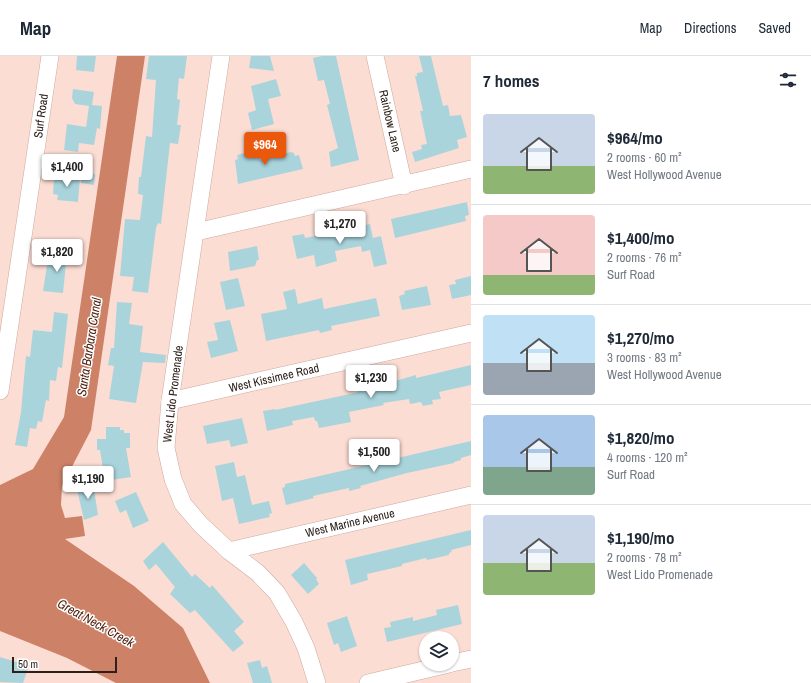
<!DOCTYPE html>
<meta charset="utf-8">
<style>
body{margin:0;font-family:"Archivo Narrow",sans-serif;background:#f6f6f7;color:#1f2937;height:100vh;display:flex;flex-direction:column;font-size:15px;white-space:nowrap}
*{box-sizing:border-box;margin:0}
p{font-size:13px;color:#747a83}
.icon{flex:none;width:22px;height:22px;fill:none;stroke:currentColor;stroke-width:2;stroke-linecap:round;stroke-linejoin:round}
.map{position:relative;flex:1;overflow:hidden}
.panel{display:flex;flex-direction:column;background:#fff;width:340px}
.panel>*{flex:none}
.fabs{position:absolute;left:419px;top:575px;display:grid;gap:8px}
.fabs a{display:grid;place-items:center;width:40px;height:40px;border-radius:50%;background:#fff;box-shadow:0 1px 3px #0004;font-size:20px}
.scale{position:absolute;left:12px;bottom:10px;width:105px;box-sizing:border-box;padding-left:4px;border:2px solid #2d201b;border-top:0;font-size:11px;line-height:14px;white-space:nowrap;color:#2d201b;-webkit-text-stroke:3px #fff;paint-order:stroke}
.price{position:absolute;translate:-50% -34px;padding:0 9px;border-radius:4px;background:#fff;color:#222;font-size:13px;line-height:26px;filter:drop-shadow(0 1px 2px #0008)}
.price::after{content:'';position:absolute;left:50%;top:24px;width:12px;height:9px;margin-left:-6px;background:inherit;clip-path:polygon(0 0,100% 0,50% 100%)}
.price.active{background:#ea580c;color:#fff}
ul{padding:0;list-style:none}
li{display:flex;align-items:center;gap:12px;height:100px;padding:0 12px}
li+li{border-top:1px solid #e0e1e3}
li span{display:grid;place-items:center;flex:none;width:112px;height:80px;border-radius:4px;color:#555}
li>.icon{margin-inline-start:auto}
span .icon{width:48px;height:48px;fill:#fffc;stroke-width:1}
li b{font-size:17px}
h2{display:flex;justify-content:space-between;align-items:center;height:48px;padding:0 12px;font-size:17px}
header{display:flex;align-items:center;gap:24px;box-sizing:border-box;height:56px;padding:0 20px;background:#fff;border-bottom:1px solid #e0e1e3}
header strong{font-size:19px}
nav{display:flex;gap:22px;margin-inline-start:auto;font-size:14px}
main{display:flex;flex:1;min-height:0}
.map>svg:first-child{display:block}
</style>
<header>
<strong>Map</strong>
<nav><a>Map</a><a>Directions</a><a>Saved</a></nav>
</header>
<main>
<div class="map">
<svg width="471" height="627" viewBox="0 0 471 627">
<rect width="100%" height="100%" fill="#fcddd3"/>
<path fill="#cd8167" d="M117,0h28l-54,374 -29,56 -1,19 4,13 17,-2 3,20 -20,3 69,47 49,42 27,55h-94l-49,-25 -67,-27v-146l33,-16 31,-52z"/>
<g fill="#aad4dc">
<path d="M77,0h19l-2,16 -18,-2z"/>
<path d="M149,0h38l-3,23 -5,-1 -2,21 3,1 -3,25h4l-3,19 -8,-1 -9,81 -3,-1 -2,5 -8,65 -16,-2 2,-14 -14,-1 5,-57 15,1 3,-25 -5,-1 1,-17h2l5,-41 6,1 4,-57 -10,-1z"/>
<path d="M251,0h19l4,15 -25,-3z"/>
<path d="M322,0h14l23,104 -28,7 -2,-15 9,-4 -11,-43 3,-1 -6,-24 -6,1 -5,-23z"/>
<path d="M419,0h12l12,50 5,-1 2,11 11,-1 6,22 -10,3 2,8 -44,14 -3,-10 10,-3 -1,-4 6,-1 -7,-33h3l-8,-35h2v-3l6,-1z"/>
<path d="M276,23l5,17 -13,3 6,25 -22,6 -4,-17 8,-3 -5,-24z"/>
<path d="M73,33l21,3 -2,13 10,1 -2,23 -3,-1 -3,17 -15,-2 -1,9 -14,-2 3,-26 19,3 3,-21 -14,-2 -3,-6z"/>
<path d="M257,94l3,10 31,-8 3,1 1,3 4,-1 4,14 -65,15 -3,-24 3,-1 -1,-4z"/>
<path d="M82,117l13,1 -1,11 -13,-2z"/>
<path d="M60,119l20,2 -2,25 -21,-2 1,-5 -5,-1 1,-15 6,1z"/>
<path d="M467,146l2,13 -4,1 1,5 -71,17 -4,-19z"/>
<path d="M370,168l3,14 8,-2 6,28 -13,3 -4,-17 -8,2 -1,-6 -26,5 2,10 -21,6 -2,-12 -17,4 -5,-23 12,-2 1,4z"/>
<path d="M257,190l2,14h-2l-2,6 -25,5 -2,-19z"/>
<path d="M57,195l14,1 -1,11h-4l-3,30 -20,-2 5,-32 8,1z"/>
<path d="M471,220v19l-19,4 -3,-14 7,-1 -1,-4z"/>
<path d="M238,222l7,28 -19,4 -6,-28z"/>
<path d="M427,230l4,19 -29,5 -3,-14 6,-2 -1,-3z"/>
<path d="M295,233l3,15 24,-6 2,11 52,-11 4,18 -49,10 1,4 -12,3 -1,-3 -53,11 -5,-27 26,-5 -4,-17z"/>
<path d="M117,246l15,1 -3,21 14,2 -3,26 26,3 -1,8 -22,-1 -7,41 -27,-4 5,-33 -6,-1 3,-17h3z"/>
<path d="M54,256l14,2 -6,54 -4,-1 -2,14 -6,-1 -1,21 -3,-1 -4,22 -4,-1 -2,8 -6,-1 -3,19 -12,-2 6,-33 5,-56 4,1 3,-27 19,2z"/>
<path d="M230,264l8,31 -27,7 -4,-16 11,-2 -4,-17z"/>
<path d="M471,309v20l-32,7 2,7 -9,1 1,4 -10,2 -2,-4 -11,2 -1,-5 -26,4 1,2 -35,7 2,10 -32,6 -2,-7h-2l-1,-4 -22,4 1,4 -26,6 -4,-20 12,-2v1l75,-16 8,-2 -1,-5 11,-2 1,4 26,-6v-2l21,-6v3z"/>
<path d="M242,362l6,25 -17,4 -2,-7 -22,4 -4,-18z"/>
<path d="M106,371h14v3h4v3h6v15h-4l5,29 -26,4 -5,-31h-3v-11h9z"/>
<path d="M471,385v14l-10,3v2l-7,2v1l-47,10 -47,13 1,2 -12,3v-3l-36,8 1,2 -28,7 -4,-17 3,-1v-3z"/>
<path d="M234,406l3,15 8,-2 7,30 17,-4 3,12 -3,1 1,3 -31,7 -6,-26 -11,3 -7,-35z"/>
<path d="M93,427l5,32 -14,5 -8,-35z"/>
<path d="M136,436l13,29 -16,7 -7,-18 -6,3 -5,-12z"/>
<path d="M471,474v15l-20,5 1,2 -3,1v2l-22,5 -1,-2 -24,6v2l-35,8 1,6 -17,5 -6,-25z"/>
<path d="M163,486l29,35 3,-3 15,14 2,-3 32,37 -10,9 10,12 -11,9 -38,-42 -5,3 -20,-19 5,-7 -19,-23 -7,6 -6,-9z"/>
<path d="M304,507l13,15 -1,1 3,5 -11,10 -17,-19z"/>
<path d="M458,549l4,19 -75,18 -3,-14 7,-1 -1,-5 23,-5v4l24,-6 -1,-5z"/>
<path d="M347,560l10,30 -16,6 -3,-9 -4,2 -7,-22z"/>
<path d="M0,601l20,6 -1,2 9,3 -5,15 -23,-1z"/>
<path d="M260,604l2,8 5,-2 5,17h-19l-6,-20z"/>
</g>
<g fill="none" stroke-linecap="round" stroke-linejoin="round">
<g stroke="#cca99d" stroke-width="18">
<g id="minor">
<path d="M221,0l-51,345 -4,47 7,31 10,25 18,21 28,26 29,22 19,20 17,29 12,26 11,35"/>
<path d="M375,0l29,130"/>
<path d="M196,176l275,-63"/>
<path d="M0,335l50,-335"/>
<path d="M170,345l301,-68"/>
<path d="M229,495l242,-56"/>
<path d="M452,607l19,-4"/>
<path d="M368,627l81,-19"/>
</g>
</g>
<use href="#minor" stroke="#fff" stroke-width="17"/>
</g>
<g text-anchor="middle" dominant-baseline="central" stroke-width="3" stroke-linejoin="round" paint-order="stroke">
<g font-size="12" fill="#2d201b" stroke="#fff">
<text transform="translate(41 60) rotate(-82)">Surf Road</text>
<text transform="translate(390 65) rotate(77)">Rainbow Lane</text>
<text transform="translate(274 322) rotate(-13)">West Kissimee Road</text>
<text transform="translate(173 338) rotate(-83)">West Lido Promenade</text>
<text transform="translate(350 467) rotate(-13)">West Marine Avenue</text>
</g>
<g font-size="13" font-style="italic" fill="#4e1d0b" stroke="#fff">
<text transform="translate(89 291) rotate(-81)">Santa Barbara Canal</text>
<text transform="translate(96 567) rotate(29)">Great Neck Creek</text>
</g>
</g>
</svg>
<div class="fabs">
<a><svg class="icon" aria-label="layers" viewBox="0 0 24 24"><path d="M12 4l9 5-9 5-9-5zM3 14l9 5 9-5"/></svg></a>
</div>
<div class="scale">50 m</div>
<b class="price active" style="left:265px;top:110px">$964</b>
<b class="price" style="left:67px;top:132px">$1,400</b>
<b class="price" style="left:340px;top:189px">$1,270</b>
<b class="price" style="left:57px;top:217px">$1,820</b>
<b class="price" style="left:371px;top:343px">$1,230</b>
<b class="price" style="left:374px;top:417px">$1,500</b>
<b class="price" style="left:88px;top:444px">$1,190</b>
</div>
<section class="panel">
<h2>7 homes<svg class="icon" aria-label="filters" viewBox="0 0 24 24"><path d="M4 7h16M4 17h16"/><circle cx="9" cy="7" r="2"/><circle cx="15" cy="17" r="2"/></svg></h2>
<ul>
<li><span style="background:linear-gradient(#c9d6e8 65%,#8fb573 0)"><svg class="icon" aria-label="home" viewBox="0 0 24 24"><path d="M3 11l9-7 9 7M6 9v11h12V9"/></svg></span><div><b>$964/mo</b><p>2 rooms · 60 m²</p><p>West Hollywood Avenue</p></div></li>
<li><span style="background:linear-gradient(#f6c9c9 75%,#8fb573 0)"><svg class="icon" aria-label="home" viewBox="0 0 24 24"><path d="M3 11l9-7 9 7M6 9v11h12V9"/></svg></span><div><b>$1,400/mo</b><p>2 rooms · 76 m²</p><p>Surf Road</p></div></li>
<li><span style="background:linear-gradient(#bfe0f5 60%,#9aa5b1 0)"><svg class="icon" aria-label="home" viewBox="0 0 24 24"><path d="M3 11l9-7 9 7M6 9v11h12V9"/></svg></span><div><b>$1,270/mo</b><p>3 rooms · 83 m²</p><p>West Hollywood Avenue</p></div></li>
<li><span style="background:linear-gradient(#a9c7e8 65%,#7fa58c 0)"><svg class="icon" aria-label="home" viewBox="0 0 24 24"><path d="M3 11l9-7 9 7M6 9v11h12V9"/></svg></span><div><b>$1,820/mo</b><p>4 rooms · 120 m²</p><p>Surf Road</p></div></li>
<li><span style="background:linear-gradient(#c9d6e8 60%,#8fb573 0)"><svg class="icon" aria-label="home" viewBox="0 0 24 24"><path d="M3 11l9-7 9 7M6 9v11h12V9"/></svg></span><div><b>$1,190/mo</b><p>2 rooms · 78 m²</p><p>West Lido Promenade</p></div></li>
</ul>
</section>
</main>
